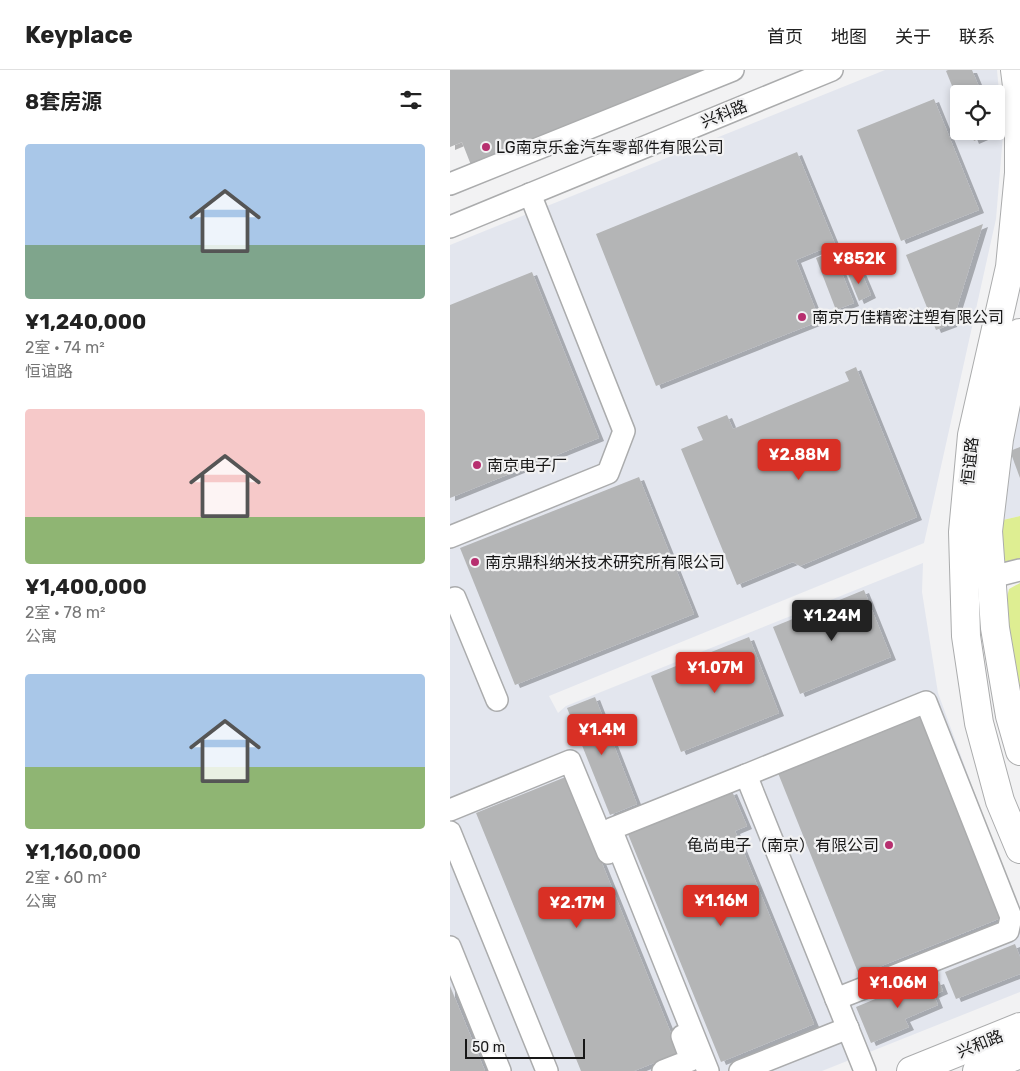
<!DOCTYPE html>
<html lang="zh">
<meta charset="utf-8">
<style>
body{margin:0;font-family:Rubik,"Noto Sans SC",sans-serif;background:#f6f6f6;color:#222;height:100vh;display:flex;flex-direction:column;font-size:19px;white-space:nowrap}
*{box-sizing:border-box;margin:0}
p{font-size:16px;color:#767676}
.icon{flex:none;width:28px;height:28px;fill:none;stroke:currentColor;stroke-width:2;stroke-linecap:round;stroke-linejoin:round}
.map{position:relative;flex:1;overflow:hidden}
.details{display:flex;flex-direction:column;background:#fff;width:450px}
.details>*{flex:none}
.fabs{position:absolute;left:500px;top:15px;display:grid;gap:10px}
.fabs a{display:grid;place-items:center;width:55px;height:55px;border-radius:5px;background:#fff;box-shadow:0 2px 8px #0003;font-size:25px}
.scale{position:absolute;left:15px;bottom:12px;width:120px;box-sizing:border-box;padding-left:5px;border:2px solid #181818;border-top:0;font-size:14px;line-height:18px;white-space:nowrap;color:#181818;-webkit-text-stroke:4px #f2f2f3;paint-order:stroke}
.price{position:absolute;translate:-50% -42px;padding:0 11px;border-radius:5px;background:#d93025;color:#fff;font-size:16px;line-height:32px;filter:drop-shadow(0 1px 2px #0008)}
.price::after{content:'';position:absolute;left:50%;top:30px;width:15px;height:11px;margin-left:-8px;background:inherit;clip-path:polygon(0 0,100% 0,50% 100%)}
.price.selected{background:#222;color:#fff}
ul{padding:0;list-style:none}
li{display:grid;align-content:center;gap:10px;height:265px;padding:0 25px}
li span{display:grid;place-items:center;height:155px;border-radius:5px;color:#555}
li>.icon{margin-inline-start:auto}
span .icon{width:90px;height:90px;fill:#fffc;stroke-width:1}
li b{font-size:21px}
h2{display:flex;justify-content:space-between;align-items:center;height:60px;padding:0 25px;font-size:21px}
header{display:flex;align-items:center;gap:30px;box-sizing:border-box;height:70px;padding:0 25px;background:#fff;border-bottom:1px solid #e0e0e0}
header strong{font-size:24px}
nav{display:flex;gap:28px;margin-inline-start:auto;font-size:18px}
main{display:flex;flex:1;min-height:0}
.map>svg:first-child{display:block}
</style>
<header>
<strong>Keyplace</strong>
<nav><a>首页</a><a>地图</a><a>关于</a><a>联系</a></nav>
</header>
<main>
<section class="details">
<h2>8套房源<svg class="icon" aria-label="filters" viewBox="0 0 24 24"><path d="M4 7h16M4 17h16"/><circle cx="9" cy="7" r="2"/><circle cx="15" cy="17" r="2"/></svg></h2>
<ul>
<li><span style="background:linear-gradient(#a9c7e8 65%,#7fa58c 0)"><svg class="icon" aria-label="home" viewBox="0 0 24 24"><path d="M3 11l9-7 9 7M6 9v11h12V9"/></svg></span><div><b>¥1,240,000</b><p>2室 · 74 m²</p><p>恒谊路</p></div></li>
<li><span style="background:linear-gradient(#f6c9c9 70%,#8fb573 0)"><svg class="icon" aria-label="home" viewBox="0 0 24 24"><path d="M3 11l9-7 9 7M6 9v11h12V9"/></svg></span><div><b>¥1,400,000</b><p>2室 · 78 m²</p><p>公寓</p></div></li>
<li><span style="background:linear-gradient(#a9c7e8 60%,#8fb573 0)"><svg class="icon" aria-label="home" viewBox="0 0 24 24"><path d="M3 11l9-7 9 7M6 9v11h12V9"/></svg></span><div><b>¥1,160,000</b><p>2室 · 60 m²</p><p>公寓</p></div></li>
</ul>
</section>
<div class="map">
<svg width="570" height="1001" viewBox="0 0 570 1001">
<defs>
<filter id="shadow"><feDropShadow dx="5" dy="3" stdDeviation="0" flood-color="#0004"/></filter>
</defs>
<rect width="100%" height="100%" fill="#f2f2f3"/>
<g fill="#e3e6ee" fill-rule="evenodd">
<path d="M435,0h112l6,65 -7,84 -72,324 -375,153 9,17 8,-7 357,-143 -1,29 16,101 82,224v75l-198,79h-372v-826zM509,24h37v37h-37z"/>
<path d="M570,323v123l-17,4 3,-62z"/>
</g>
<g fill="#deee92">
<path d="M570,446v49l-16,1 -4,-9 3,-37z"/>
<path d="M570,513v110c-7,-29 -19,-76 -11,-104z"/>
</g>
<g fill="#b4b5b6" filter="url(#shadow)">
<path d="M0,0h258l-237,95 -9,-23 -12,5z"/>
<path d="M498,0h24l10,24h-23v9l-13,-32z"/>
<path d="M484,29l45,111 -78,31 -44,-111z"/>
<path d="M520,61h27l-23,10z"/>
<path d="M347,82l38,92 -39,16 24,61 -164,65 -60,-152z"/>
<path d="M533,154l-31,100 -16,6 -30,-75z"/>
<path d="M383,181l21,52 -18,7 -20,-52z"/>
<path d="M410,199l11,26 -12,6 -11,-27z"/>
<path d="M82,202l67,166 -149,60v-193z"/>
<path d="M406,297l61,150 -117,49 -7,-4 -56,23 -56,-136 22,-9 -6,-13 30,-12 6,14 116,-48 -4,-9z"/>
<path d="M570,377v31l-10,-27z"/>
<path d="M189,407l55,137 -179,71 -55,-137z"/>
<path d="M414,520l27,67 -91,37 -27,-67z"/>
<path d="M299,567l30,76 -98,39 -30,-76z"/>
<path d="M145,627l42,107 -27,11 -43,-107z"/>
<path d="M469,646l82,202 -142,57 -81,-202z"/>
<path d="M123,704l22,72 84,207 -45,18h-53l-105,-258z"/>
<path d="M282,721l15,35 -12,5 79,193 -93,38 -93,-228z"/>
<path d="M565,874l5,13v17l-64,25 -11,-27z"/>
<path d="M478,907l3,7 8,-3 4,10 -9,4 4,10 -33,14 4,8 -38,16 -15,-36z"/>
<path d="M0,916l35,85h-35z"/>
</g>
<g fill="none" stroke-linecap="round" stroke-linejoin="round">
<g stroke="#abacad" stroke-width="24">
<g id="minor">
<path d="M0,114l283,-114"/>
<path d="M0,157l382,-157"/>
<path d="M0,467l158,-64 16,-42 -94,-237"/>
<path d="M542,507l28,-7"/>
<path d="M0,530l5,-2 42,102"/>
<path d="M296,705l180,-73 85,215 -3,14 -172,68"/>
<path d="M0,740l120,-49 38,92"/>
<path d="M0,762l97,239"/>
<path d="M0,877l50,124"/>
<path d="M213,1001l28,-11 -9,-24"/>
<path d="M258,1001l-97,-242 135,-54 119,296"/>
<path d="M290,1001l108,-43"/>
</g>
</g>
<g stroke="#abacad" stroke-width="30">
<g id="major">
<path d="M565,0l4,32v71l-9,94 -38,168 -9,97 3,104 13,87 21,78 20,48"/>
<path d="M570,263l-21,106 -11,92 7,97 15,88 10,35"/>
<path d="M461,1001l109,-44"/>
<path d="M527,1001l43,-17"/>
</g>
</g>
<use href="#minor" stroke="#fff" stroke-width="21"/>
<use href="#major" stroke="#fff" stroke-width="28"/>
</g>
<g fill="#b72f6f" stroke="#f2f2f3" stroke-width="2">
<circle cx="36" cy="77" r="5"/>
<circle cx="352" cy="247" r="5"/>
<circle cx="27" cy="395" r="5"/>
<circle cx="25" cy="492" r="5"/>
<circle cx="439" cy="775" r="5"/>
</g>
<g text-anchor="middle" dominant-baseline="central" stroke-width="4.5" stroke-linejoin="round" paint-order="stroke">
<g font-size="16" fill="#181818" stroke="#f2f2f3">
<text transform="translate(274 44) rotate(-22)">兴科路</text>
<text transform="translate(520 391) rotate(-84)">恒谊路</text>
<text transform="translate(530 974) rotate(-22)">兴和路</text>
</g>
<g font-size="16" fill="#181818" stroke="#f2f2f3" text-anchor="start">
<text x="46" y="77">LG南京乐金汽车零部件有限公司</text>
<text x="362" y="247">南京万佳精密注塑有限公司</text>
<text x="37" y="395">南京电子厂</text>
<text x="35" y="492">南京鼎科纳米技术研究所有限公司</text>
<text x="429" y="775" text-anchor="end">龟尚电子（南京）有限公司</text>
</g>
</g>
</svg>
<div class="fabs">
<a><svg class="icon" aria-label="locate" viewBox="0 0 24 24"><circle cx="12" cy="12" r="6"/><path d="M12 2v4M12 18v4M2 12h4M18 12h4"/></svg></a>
</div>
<div class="scale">50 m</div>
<b class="price" style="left:409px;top:215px">¥852K</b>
<b class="price" style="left:349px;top:411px">¥2.88M</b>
<b class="price selected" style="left:382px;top:572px">¥1.24M</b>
<b class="price" style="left:265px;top:624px">¥1.07M</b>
<b class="price" style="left:152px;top:686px">¥1.4M</b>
<b class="price" style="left:271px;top:857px">¥1.16M</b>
<b class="price" style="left:127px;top:859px">¥2.17M</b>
<b class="price" style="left:448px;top:939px">¥1.06M</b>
</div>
</main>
